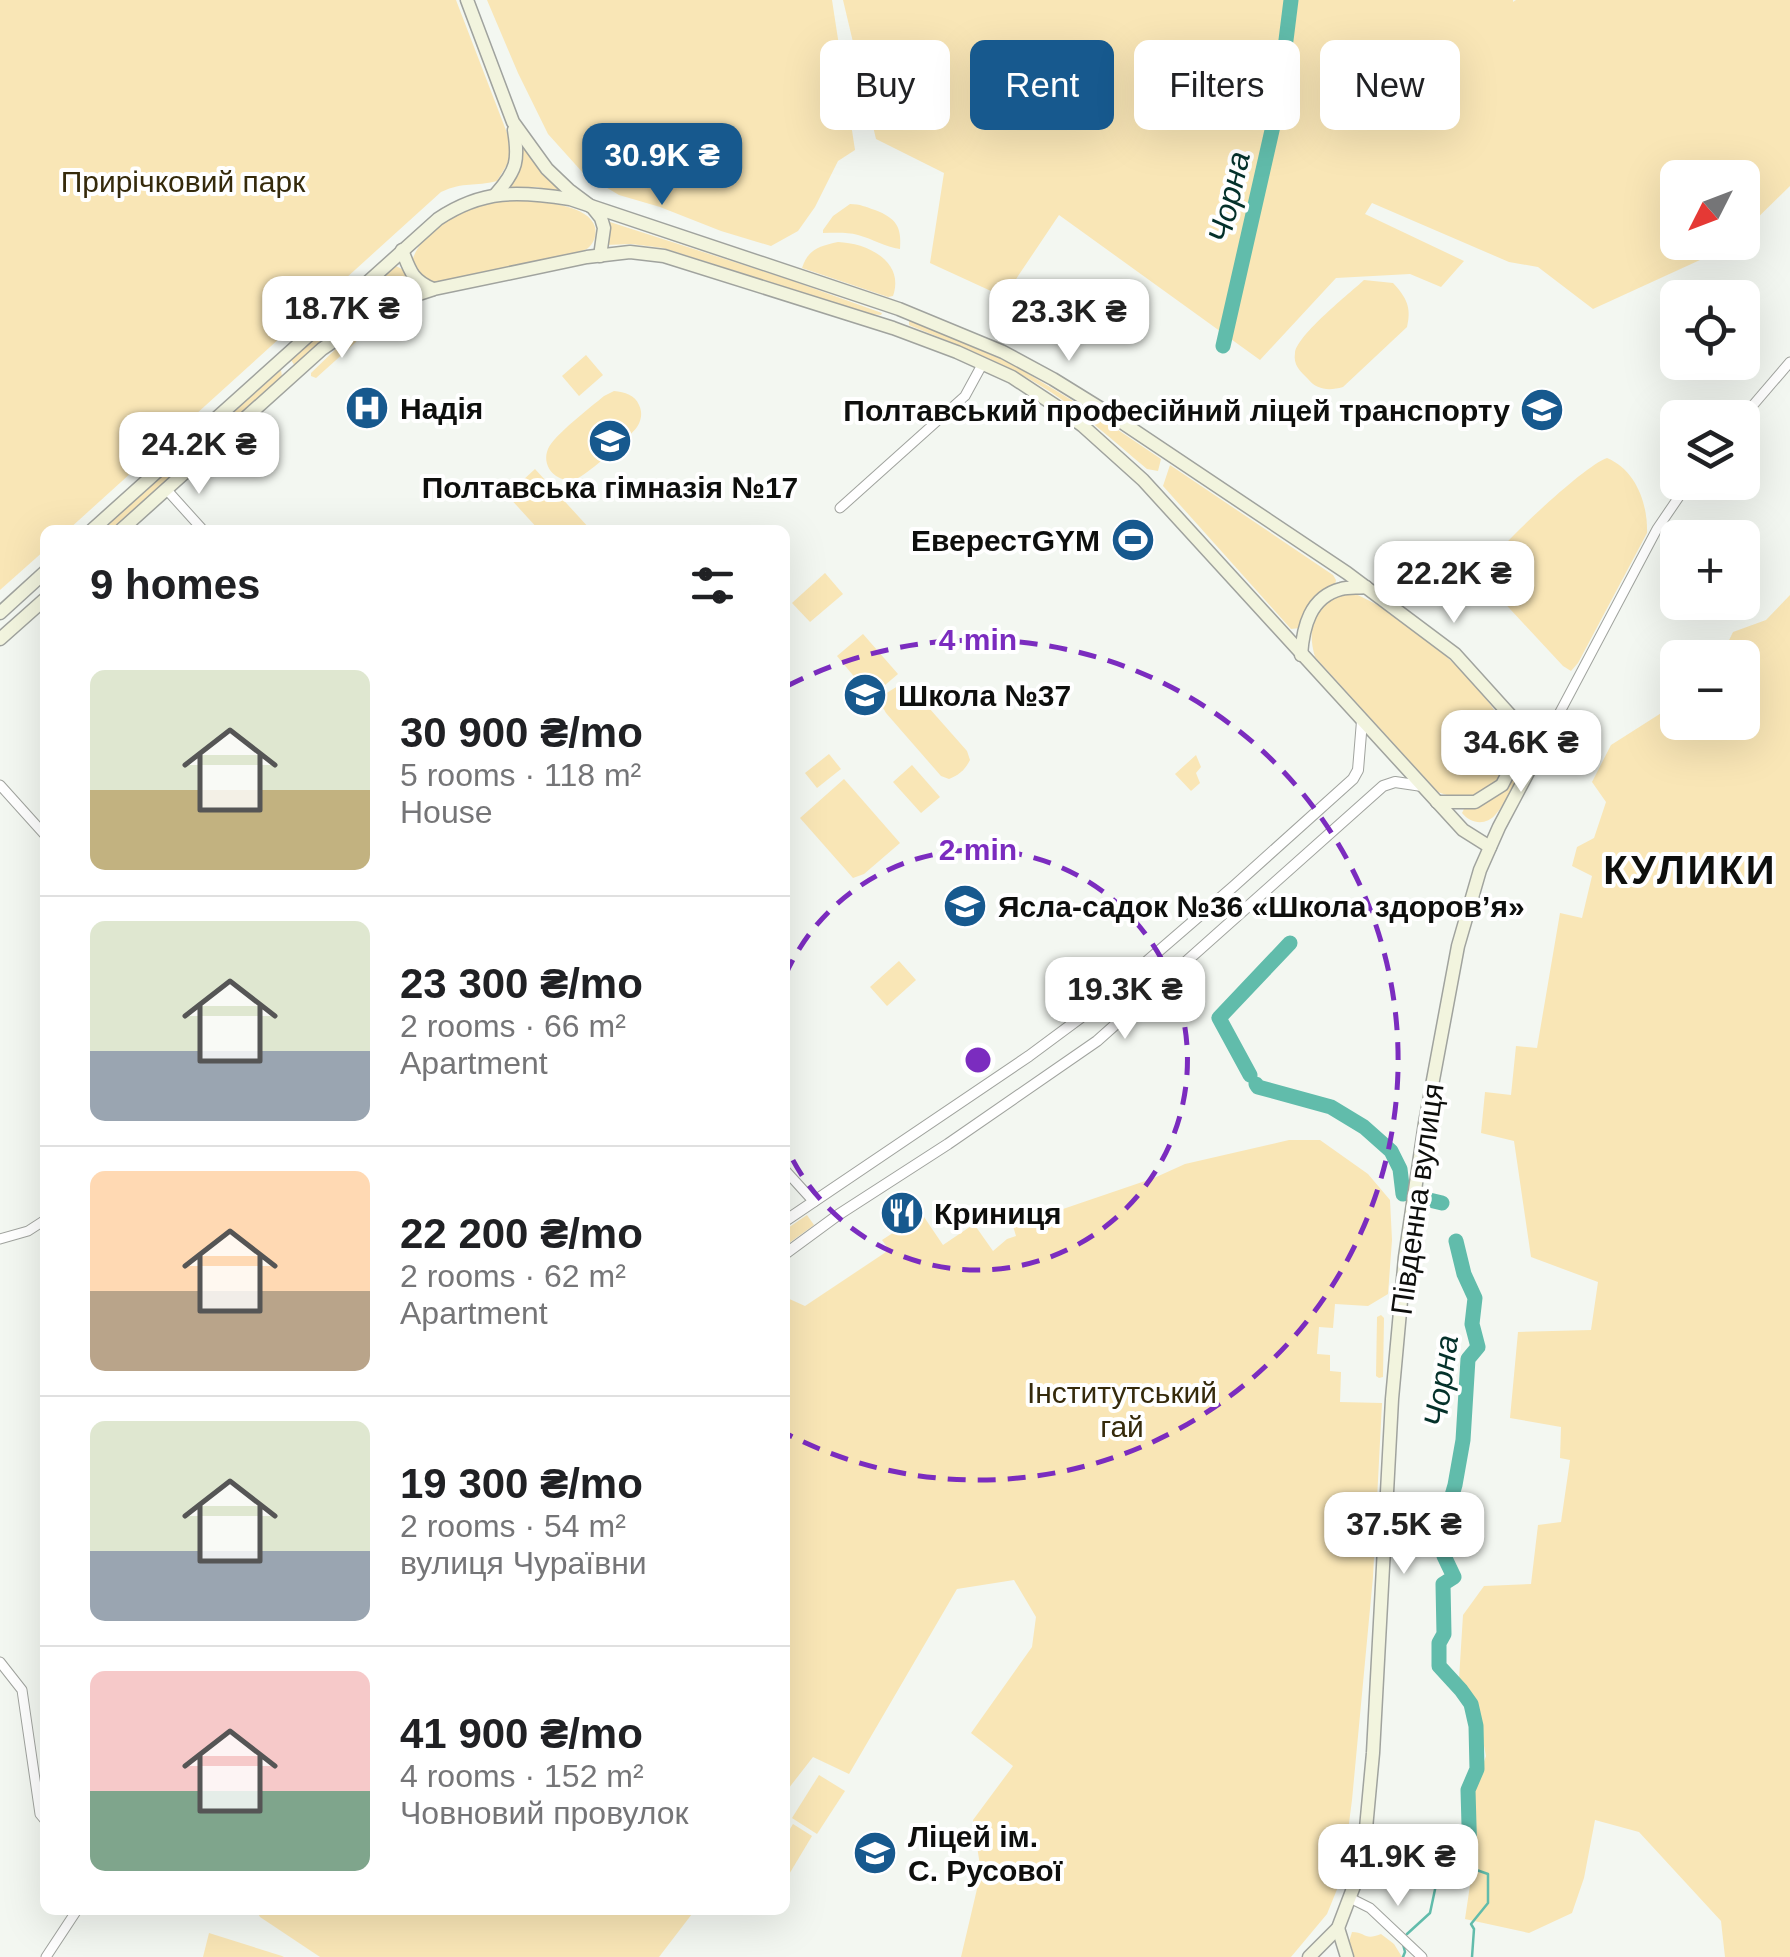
<!DOCTYPE html>
<meta charset="utf-8">
<style>
body{margin:0;font-family:Helvetica,sans-serif;background:#f2f2f2;color:#202124;height:100vh;display:flex;flex-direction:column;font-size:38px;white-space:nowrap}
*{box-sizing:border-box;margin:0}
p{font-size:32px;color:#757577}
.icon{flex:none;width:55px;height:55px;fill:none;stroke:currentColor;stroke-width:2;stroke-linecap:round;stroke-linejoin:round}
.map{position:relative;flex:1;overflow:hidden}
.panel{position:absolute;left:40px;top:525px;width:750px;height:1390px;display:flex;flex-direction:column;background:#fff;border-radius:15px;box-shadow:0 10px 40px #0002}
.panel>*{flex:none}
.top-card{position:absolute;left:820px;top:40px;width:820px;height:90px;display:flex;gap:20px}
.needle{width:65px;rotate:228deg}
.fabs{position:absolute;left:1660px;top:160px;display:grid;gap:20px}
.fabs a{display:grid;place-items:center;width:100px;height:100px;border-radius:15px;background:#fff;box-shadow:0 10px 40px #0002;font-size:50px}
.price{position:absolute;translate:-50% -85px;padding:0 22px;border-radius:20px;background:#fff;color:#222;font-size:32px;line-height:65px;filter:drop-shadow(0 2px 5px #0008)}
.price::after{content:'';position:absolute;left:50%;top:60px;width:30px;height:22px;margin-left:-15px;background:inherit;clip-path:polygon(0 0,100% 0,50% 100%)}
.price.selected{background:#17598e;color:#fff}
ul{padding:0;list-style:none}
li{display:flex;align-items:center;gap:30px;height:250px;padding:0 50px}
li+li{border-top:2px solid #e0e0e0}
li span{display:grid;place-items:center;flex:none;width:280px;height:200px;border-radius:15px;color:#555}
li>.icon{margin-inline-start:auto}
span .icon{width:120px;height:120px;fill:#fffc;stroke-width:1}
li b{font-size:42px}
h2{display:flex;justify-content:space-between;align-items:center;height:120px;padding:0 50px;font-size:42px}
.tag{padding:0 35px;border-radius:15px;background:#fff;box-shadow:0 10px 40px #0002;font-size:35px;line-height:90px}
.tag.selected{background:#17598e;color:#fff}
.map>svg:first-child{display:block}
</style>
<div class="map">
<svg width="1790" height="1957" viewBox="0 0 1790 1957">
<rect width="100%" height="100%" fill="#f3f7f1"/>
<g fill="#f9e6b6">
<path d="M0,0h456l56,146 -1,12 -14,23c-23,6 -32,0 -56,11l-373,338h-23v20l-45,40z"/>
<path d="M487,0h345l23,150 -17,11 -23,46 -17,24 -27,15 -50,-15 -61,-24 -41,-12 -35,-21 -36,-40 -30,-61z"/>
<path d="M843,0h670v2l3,-2h274v186l-47,46 -1,-54h-64v64l53,1 -7,6 -131,60 -55,-42 -29,-5 -137,-59 -7,11 99,47 -23,26 -31,-13 -74,4 -76,82 -201,-145 -55,82 -74,-34 14,-90 -68,-34z"/>
<path d="M521,144l47,51 -31,-8h-26l8,-18z"/>
<path d="M526,199c19,4 63,6 69,28 2,8 -1,16 -7,21 -12,10 -128,29 -152,34l-13,-3 -11,-16c3,-24 43,-50 65,-58 16,-5 33,-5 49,-6z"/>
<path d="M850,204c10,0 16,3 25,6 21,8 27,17 25,39 -15,-2 -27,-10 -42,-14 -11,-3 -23,-2 -35,-2v-3l10,-14z"/>
<path d="M610,222l180,58 92,33 -1,2 -10,-1 -208,-66 -32,-4 -25,1v-22z"/>
<path d="M838,242c29,1 67,19 55,54l-5,1 -86,-29c6,-19 18,-22 36,-26z"/>
<path d="M396,266l6,3 8,13 -3,7c-44,13 -79,47 -112,77l-4,-6z"/>
<path d="M1364,280l29,3c13,14 19,24 14,44l-64,60c-14,4 -26,3 -35,-8 -8,-8 -15,-14 -13,-26 2,-18 55,-60 69,-73z"/>
<path d="M909,320l101,43 83,50 68,46 -3,12 -11,-2c-36,-30 -70,-62 -111,-86 -40,-24 -84,-40 -127,-58z"/>
<path d="M359,332l-3,10 -40,36 -5,-2v-3l29,-28z"/>
<path d="M586,355l17,20 -24,21 -17,-20z"/>
<path d="M281,370l1,7 -171,153h-9z"/>
<path d="M614,391c11,1 21,4 25,14 4,8 2,16 -2,22 -7,10 -48,46 -59,51 -18,8 -38,-10 -30,-29 5,-13 43,-42 56,-53z"/>
<path d="M1607,458c29,12 41,46 40,75l-69,130 -7,8 -8,-5 -65,-70 -13,-22c2,-9 1,-7 6,-14 17,-22 93,-94 116,-102z"/>
<path d="M1170,465l163,110 3,5 -1,5 -35,43 -9,1 -128,-143z"/>
<path d="M535,469l55,60 -1,1h-50l-32,-35z"/>
<path d="M825,573l18,21 -33,28 -18,-19z"/>
<path d="M1355,594c45,17 162,109 154,162 -2,14 -10,23 -21,31 -15,13 -31,13 -50,5l-123,-135c-10,-34 2,-62 40,-63z"/>
<path d="M1790,595v1362h-65l-4,-36 -82,-89 -44,-12 -11,58 -12,35 -43,20 -64,-14 8,-54 -2,-67 15,-42 -8,-41 -19,-36 4,-64 21,-29 47,-2 7,-59 23,-3 9,-62 -10,-2 1,-31 -51,-9 8,-86 73,-2 7,-48 -67,-25 -17,-116 -33,-8 4,-41 26,3 5,-49 21,2 23,-135 22,5 10,-42 -20,-10 5,-19 17,-9 12,-36 -14,-20 19,-37 66,-42 1,19h64v-64l-21,-1 12,-25 33,-12z"/>
<path d="M863,634l35,40 -27,23 -34,-41z"/>
<path d="M898,686l16,5 53,60 3,9c-5,10 -11,15 -21,19l-8,-3 -55,-63 -4,-7 3,-12z"/>
<path d="M1528,729h3l3,14c-10,19 -25,56 -38,71 -10,12 -25,10 -34,-1l2,-4c43,-11 56,-36 62,-78z"/>
<path d="M829,754l12,15 -24,19 -12,-15z"/>
<path d="M1196,755l5,12 -5,6 4,10 -9,8 -16,-17z"/>
<path d="M912,765l28,32 -19,16 -28,-31z"/>
<path d="M844,779l56,64 -36,31 -11,4 -53,-60z"/>
<path d="M899,961l17,19 -29,26 -17,-19z"/>
<path d="M1289,1140h31l48,34 22,26 2,40 -4,54 -20,12 -33,-2 -2,24 -14,-1 -2,27 13,1v16l11,1 -1,30 42,1 -9,174 -21,223 -10,77 -15,37 -36,43h-330l20,-85 -8,-52 40,-54 -42,-33 61,-86 4,-30 -22,-37 -57,9 -108,185 -36,-17 -28,36v-496l20,9 84,-56 -7,-10 40,-26 21,31 31,-21 19,27 14,-12 9,-3 -3,-10 141,-48 31,-14z"/>
<path d="M807,1215l7,10 -29,21v-16z"/>
<path d="M1381,1315l3,3 -1,59 -4,1 -3,-2 1,-59z"/>
<path d="M819,1775l26,16 -28,43 -25,-16z"/>
<path d="M793,1824l19,12 -24,40 -3,-2v-37z"/>
<path d="M256,1910h439l-36,47h-339l-60,-40z"/>
<path d="M1352,1932c14,0 12,9 29,2l13,10 8,13h-52l-3,-9z"/>
<path d="M209,1933l73,23 2,1h-81z"/>
</g>
<g fill="none" stroke-linecap="round" stroke-linejoin="round">
<g stroke="#61bcab" stroke-width="2.5">
<path d="M1407,1934l23,-21 10,-47 28,1 20,7v29l-17,21 3,5 -2,28"/>
<path d="M1403,1944l2,8 -2,5"/>
</g>
<g stroke="#61bcab" stroke-width="15">
<path d="M1223,346l55,-242 13,-104"/>
<path d="M1250,1075l-31,-57 71,-75"/>
<path d="M1256,1084l2,3 73,20 33,20 27,24 9,18 3,25"/>
<path d="M1421,1198l21,5"/>
<path d="M1456,1241l8,33 11,24 -3,26 6,23 -10,12 -5,81 -8,45 -7,24 -8,9 4,38 10,21 -11,7 1,50 -5,9v23l22,24 10,14 5,22 1,43 -9,21 2,70 -2,7"/>
</g>
<g stroke="#a0a39e" stroke-width="11">
<g id="minor">
<path d="M1742,418l48,-56"/>
<path d="M166,489l37,41"/>
<path d="M840,508l125,-112 18,-33"/>
<path d="M1543,744l114,-215 32,-47"/>
<path d="M0,785l45,50"/>
<path d="M785,1170l29,32"/>
<path d="M0,1239l28,-8 17,-11"/>
<path d="M0,1662l22,28 18,124 5,6"/>
<path d="M1350,1898l20,10 52,49"/>
<path d="M46,1957l31,-47"/>
</g>
</g>
<g stroke="#a0a39e" stroke-width="12">
<g id="tertiary">
<path d="M785,1221l244,-165 58,-43 147,-127 119,-107 5,-9 4,-49"/>
<path d="M785,1254l53,-39 110,-71 149,-103 286,-255 12,-4 27,4"/>
</g>
</g>
<g stroke="#a0a39e" stroke-width="15">
<g id="secondary">
<path d="M467,0l46,122 34,47 22,21 24,18 8,10 3,10 -4,28"/>
<path d="M496,194c21,-24 23,-34 18,-64"/>
<path d="M402,250c8,21 10,30 31,39"/>
<path d="M92,530l346,-311c45,-30 81,-28 132,-20l329,110 104,43 50,27 55,34 239,160 108,81 56,62 24,11 6,7 2,10 -44,83 -19,43 -22,76 -33,177 -20,134 -13,142 -19,354 -9,97 -7,28 -19,50 -29,29"/>
<path d="M121,530l201,-181 66,-45 46,-15 153,-32 43,-5 34,4 229,72 64,24 55,25 44,29 27,20 60,54 320,350 27,17"/>
<path d="M0,613l45,-41"/>
<path d="M0,639l45,-40"/>
<path d="M1301,655c2,-28 9,-58 40,-66 7,-2 17,-1 25,-2"/>
<path d="M1437,802h38l27,-17 15,-29 2,-17 -8,-23"/>
<path d="M1338,1928l9,29"/>
</g>
</g>
<use href="#minor" stroke="#fff" stroke-width="9"/>
<use href="#tertiary" stroke="#fff" stroke-width="10"/>
<use href="#secondary" stroke="#f2f4de" stroke-width="12"/>
</g>
<g fill="none" stroke="#7b2cbf" stroke-width="5" stroke-dasharray="18 12">
<path d="M785 976A210 210 0 1 1 785 1144"/>
<path d="M787 686A420 420 0 1 1 787 1434"/>
</g>
<defs>
<g id="hospital-disc" transform="scale(2.25)"><circle r="9.5" fill="#17598e" stroke="#fff"/><path d="M-5-5h3v3.5h4V-5h3V5h-3V1.5h-4V5h-3Z" fill="#fff"/></g>
<g id="university-disc" transform="scale(2.25)"><circle r="9.5" fill="#17598e" stroke="#fff"/><path d="M0-5L7-2L0 1L-7-2ZM-4 1L0 2.5L4 1V4Q0 6-4 4Z" fill="#fff"/></g>
<g id="school-disc" transform="scale(2.25)"><circle r="9.5" fill="#17598e" stroke="#fff"/><path d="M0-5L7-2L0 1L-7-2ZM-4 1L0 2.5L4 1V4Q0 6-4 4Z" fill="#fff"/></g>
<g id="stadium-disc" transform="scale(2.25)"><circle r="9.5" fill="#17598e" stroke="#fff"/><path d="M0-5a6.5 5 0 1 0 0 10a6.5 5 0 1 0 0-10ZM-3.5-1.8h7v3.6h-7Z" fill="#fff"/></g>
<g id="restaurant-disc" transform="scale(2.25)"><circle r="9.5" fill="#17598e" stroke="#fff"/><path d="M-5-6h1v4h1v-4h1v4h1v-4h1v5L-1.5 .5V6h-2V.5L-5-1ZM5-6V6H3V1.5H1.5Q1.5-4 5-6Z" fill="#fff"/></g>
</defs>
<g fill-rule="evenodd">
<use href="#hospital-disc" x="367" y="408"/>
<use href="#university-disc" x="1542" y="410"/>
<use href="#school-disc" x="610" y="441"/>
<use href="#stadium-disc" x="1133" y="540"/>
<use href="#school-disc" x="865" y="695"/>
<use href="#school-disc" x="965" y="906"/>
<use href="#restaurant-disc" x="902" y="1213"/>
<use href="#school-disc" x="875" y="1853"/>
</g>
<g text-anchor="middle" dominant-baseline="central" stroke-width="8" stroke-linejoin="round" paint-order="stroke">
<g font-size="30" fill="#352a0b" stroke="#fff">
<text x="183" y="181">Прирічковий парк</text>
<text x="1122" y="1392">Інститутський<tspan x="1122" dy="34">гай</tspan></text>
</g>
<g font-size="30" font-weight="bold" fill="#0e0f0d" stroke="#fff" text-anchor="start">
<text x="400" y="408">Надія</text>
<text x="1510" y="410" text-anchor="end">Полтавський професійний ліцей транспорту</text>
<text x="610" y="487" text-anchor="middle">Полтавська гімназія №17</text>
<text x="1100" y="540" text-anchor="end">ЕверестGYM</text>
<text x="898" y="695">Школа №37</text>
<text x="998" y="906">Ясла-садок №36 «Школа здоров’я»</text>
<text x="934" y="1213">Криниця</text>
<text x="908" y="1836">Ліцей ім.<tspan x="908" dy="34">С. Русової</tspan></text>
</g>
<g font-size="30" fill="#0e0f0d" stroke="#fff">
<text transform="translate(1417 1199) rotate(-82)">Південна вулиця</text>
</g>
<g font-size="32" font-style="italic" fill="#04312a" stroke="#fff">
<text transform="translate(1229 197) rotate(-77)">Чорна</text>
<text transform="translate(1441 1381) rotate(-82)">Чорна</text>
</g>
<g font-size="40" font-weight="bold" letter-spacing="2.5" fill="#0e0f0d" stroke="#fff">
<text x="1690" y="870">КУЛИКИ</text>
</g>
</g>
<circle cx="978" cy="1060" r="15" fill="#7b2cbf" stroke="#fff" stroke-width="5"/>
<g font-size="30" text-anchor="middle" font-weight="bold" fill="#7b2cbf" stroke="#fff" stroke-width="8" stroke-linejoin="round" paint-order="stroke">
<text x="978" y="650">4 min</text>
<text x="978" y="860">2 min</text>
</g>
</svg>
<div class="fabs">
<a><svg class="needle" viewBox="-14 -14 28 28"><path d="M0-13l5 13h-10z" fill="#e53935"/><path d="M0 13l5-13h-10z" fill="#757577"/></svg></a>
<a><svg class="icon" aria-label="locate" viewBox="0 0 24 24"><circle cx="12" cy="12" r="6"/><path d="M12 2v4M12 18v4M2 12h4M18 12h4"/></svg></a>
<a><svg class="icon" aria-label="layers" viewBox="0 0 24 24"><path d="M12 4l9 5-9 5-9-5zM3 14l9 5 9-5"/></svg></a>
<a>+</a>
<a>−</a>
</div>
<b class="price selected" style="left:662px;top:208px">30.9K ₴</b>
<b class="price" style="left:342px;top:361px">18.7K ₴</b>
<b class="price" style="left:1069px;top:364px">23.3K ₴</b>
<b class="price" style="left:199px;top:497px">24.2K ₴</b>
<b class="price" style="left:1454px;top:626px">22.2K ₴</b>
<b class="price" style="left:1521px;top:795px">34.6K ₴</b>
<b class="price" style="left:1125px;top:1042px">19.3K ₴</b>
<b class="price" style="left:1404px;top:1577px">37.5K ₴</b>
<b class="price" style="left:1398px;top:1909px">41.9K ₴</b>
<div class="top-card">
<a class="tag">Buy</a>
<a class="tag selected">Rent</a>
<a class="tag">Filters</a>
<a class="tag">New</a>
</div>
<section class="panel">
<h2>9 homes<svg class="icon" aria-label="filters" viewBox="0 0 24 24"><path d="M4 7h16M4 17h16"/><circle cx="9" cy="7" r="2"/><circle cx="15" cy="17" r="2"/></svg></h2>
<ul>
<li><span style="background:linear-gradient(#dfe7d0 60%,#c2b280 0)"><svg class="icon" aria-label="home" viewBox="0 0 24 24"><path d="M3 11l9-7 9 7M6 9v11h12V9"/></svg></span><div><b>30 900 ₴/mo</b><p>5 rooms · 118 m²</p><p>House</p></div></li>
<li><span style="background:linear-gradient(#dfe7d0 65%,#9aa5b1 0)"><svg class="icon" aria-label="home" viewBox="0 0 24 24"><path d="M3 11l9-7 9 7M6 9v11h12V9"/></svg></span><div><b>23 300 ₴/mo</b><p>2 rooms · 66 m²</p><p>Apartment</p></div></li>
<li><span style="background:linear-gradient(#ffd9b3 60%,#b9a48a 0)"><svg class="icon" aria-label="home" viewBox="0 0 24 24"><path d="M3 11l9-7 9 7M6 9v11h12V9"/></svg></span><div><b>22 200 ₴/mo</b><p>2 rooms · 62 m²</p><p>Apartment</p></div></li>
<li><span style="background:linear-gradient(#dfe7d0 65%,#9aa5b1 0)"><svg class="icon" aria-label="home" viewBox="0 0 24 24"><path d="M3 11l9-7 9 7M6 9v11h12V9"/></svg></span><div><b>19 300 ₴/mo</b><p>2 rooms · 54 m²</p><p>вулиця Чураївни</p></div></li>
<li><span style="background:linear-gradient(#f6c9c9 60%,#7fa58c 0)"><svg class="icon" aria-label="home" viewBox="0 0 24 24"><path d="M3 11l9-7 9 7M6 9v11h12V9"/></svg></span><div><b>41 900 ₴/mo</b><p>4 rooms · 152 m²</p><p>Човновий провулок</p></div></li>
</ul>
</section>
</div>
